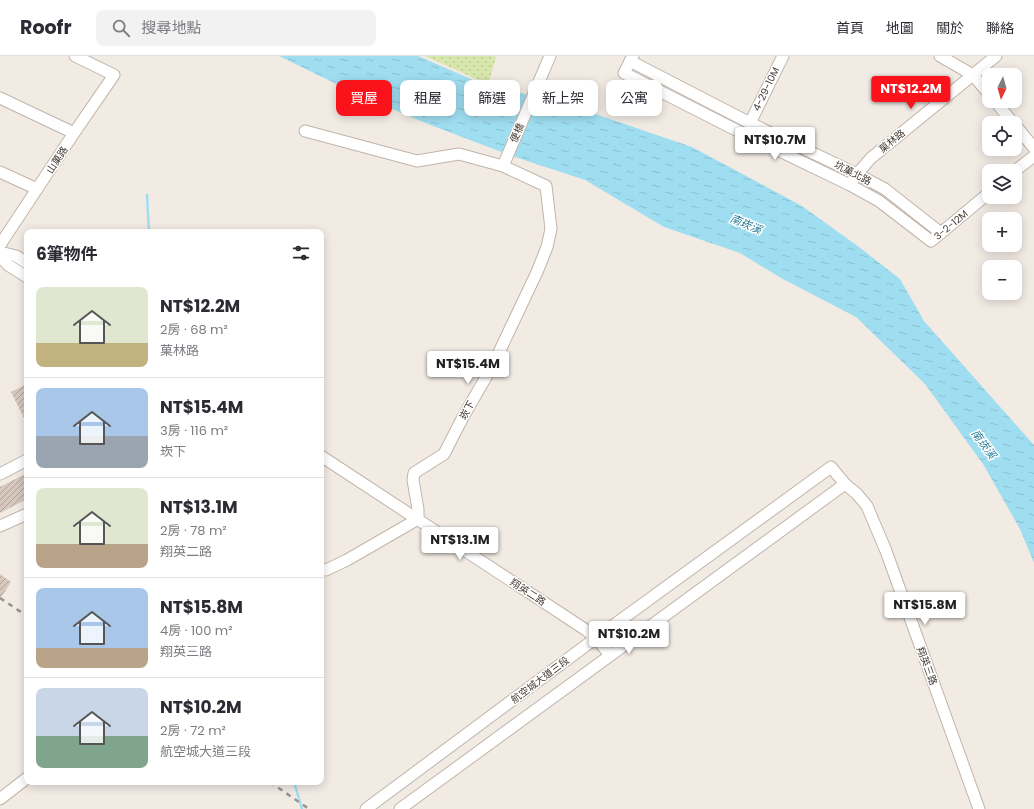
<!DOCTYPE html>
<html lang="zh-TW">
<meta charset="utf-8">
<style>
body{margin:0;font-family:Poppins,"Noto Sans TC",sans-serif;background:#f2f2f3;color:#2b2b33;height:100vh;display:flex;flex-direction:column;font-size:15px;white-space:nowrap}
*{box-sizing:border-box;margin:0}
p{font-size:13px;color:#7c7c81}
.icon{flex:none;width:22px;height:22px;fill:none;stroke:currentColor;stroke-width:2;stroke-linecap:round;stroke-linejoin:round}
.map{position:relative;flex:1;overflow:hidden}
.panel{position:absolute;left:24px;top:173px;width:300px;height:556px;display:flex;flex-direction:column;background:#fff;border-radius:8px;box-shadow:0 2px 10px #0003}
.panel>*{flex:none}
.guide{position:absolute;left:336px;top:24px;width:380px;height:36px;display:flex;gap:8px}
.needle{width:26px;rotate:185deg}
.buttons{position:absolute;left:982px;top:12px;display:grid;gap:8px}
.buttons a{display:grid;place-items:center;width:40px;height:40px;border-radius:8px;background:#fff;box-shadow:0 2px 10px #0003;font-size:20px}
.price{position:absolute;translate:-50% -34px;padding:0 9px;border-radius:4px;background:#fff;color:#222;font-size:13px;line-height:26px;filter:drop-shadow(0 1px 2px #0008)}
.price::after{content:'';position:absolute;left:50%;top:24px;width:12px;height:9px;margin-left:-6px;background:inherit;clip-path:polygon(0 0,100% 0,50% 100%)}
.price.selected{background:#fb131b;color:#fff}
ul{padding:0;list-style:none}
li{display:flex;align-items:center;gap:12px;height:100px;padding:0 12px}
li+li{border-top:1px solid #e1e1e2}
li span{display:grid;place-items:center;flex:none;width:112px;height:80px;border-radius:8px;color:#555}
li>.icon{margin-inline-start:auto}
span .icon{width:48px;height:48px;fill:#fffc;stroke-width:1}
li b{font-size:17px}
h2{display:flex;justify-content:space-between;align-items:center;height:48px;padding:0 12px;font-size:17px}
.pill{padding:0 14px;border-radius:8px;background:#fff;box-shadow:0 2px 10px #0003;font-size:14px;line-height:36px}
.pill.selected{background:#fb131b;color:#fff}
header{display:flex;align-items:center;gap:24px;box-sizing:border-box;height:56px;padding:0 20px;background:#fff;border-bottom:1px solid #e1e1e2}
header strong{font-size:19px}
nav{display:flex;gap:22px;margin-inline-start:auto;font-size:14px}
.search{width:280px;height:36px;background:#f2f2f3;display:flex;align-items:center;gap:10px;box-sizing:border-box;padding:0 14px;border-radius:8px;color:#7c7c81;font-size:15px}
.map>svg:first-child{display:block}
</style>
<header>
<strong>Roofr</strong>
<div class="search"><svg class="icon" aria-label="search" viewBox="0 0 24 24"><circle cx="10" cy="10" r="6"/><path d="M15 15l6 6"/></svg>搜尋地點</div>
<nav><a>首頁</a><a>地圖</a><a>關於</a><a>聯絡</a></nav>
</header>
<div class="map">
<svg width="1034" height="753" viewBox="0 0 1034 753">
<defs>
<pattern id="grass-dots" width="8" height="8" patternUnits="userSpaceOnUse"><rect width="8" height="8" fill="#d8e7ac"/><path d="M2 2h.1M6 6h.1" fill="none" stroke="#bbc795" stroke-width="1.8" stroke-linecap="round"/></pattern>
<pattern id="water-ripples" width="26" height="14" patternUnits="userSpaceOnUse"><rect width="26" height="14" fill="#9fdef0"/><path d="M2 4q2-2 4 0t4 0M15 11q2-2 4 0t4 0" fill="none" stroke="#8abfce"/></pattern>
<pattern id="building-hatch" width="6" height="6" patternUnits="userSpaceOnUse"><rect width="6" height="6" fill="#d7c8bd"/><path d="M-1 1l2-2M0 6l6-6M5 7l2-2" fill="none" stroke="#b0a49a"/></pattern>
</defs>
<rect width="100%" height="100%" fill="#f2ebe4"/>
<path fill="url(#grass-dots)" d="M425,0h68l3,1 -7,25 -8,-1z"/>
<path fill="url(#water-ripples)" d="M279,0h139l62,27 89,22 123,42 110,59 57,41 41,32 24,42 110,124v118l-14,-34 -37,-65 -58,-80 -69,-67 -75,-39 -41,-25 -76,-26 -79,-47 -73,-24 -84,-32 -69,-29z"/>
<g fill="none" stroke-linecap="round" stroke-linejoin="round">
<g stroke="#9fdef0" stroke-width="2.5">
<path d="M147,139l2,37"/>
<path d="M294,726l8,27"/>
</g>
</g>
<g fill="url(#building-hatch)">
<path d="M27,328v40l-16,-32z"/>
<path d="M27,417v26l-27,14v-26z"/>
<path d="M0,518l11,8 -11,17z"/>
</g>
<g fill="none" stroke-linecap="round" stroke-linejoin="round">
<g stroke="#c1b4aa" stroke-width="13">
<g id="minor">
<path d="M633,0l-9,17 108,55 118,57 29,16 52,40 58,-48"/>
<path d="M940,0l33,19 16,19"/>
<path d="M630,5l120,62 107,51 28,15 56,44"/>
<path d="M0,42l74,35"/>
<path d="M995,45l18,22"/>
<path d="M750,67l33,-67"/>
<path d="M1015,69l19,23"/>
<path d="M305,75l112,30 42,-7 44,12 43,20 5,43 -4,18 -10,25 -44,93 -30,52 -19,37 -30,19 -1,7 5,29v10l-71,41 -21,10 -5,-1"/>
<path d="M503,110l47,-110"/>
<path d="M1015,115l19,-15"/>
<path d="M0,116l37,17"/>
<path d="M853,124l4,-6 14,-16 125,-102"/>
<path d="M0,189l74,-112 40,-58 -39,-19"/>
<path d="M0,196l16,4 11,7"/>
<path d="M0,200l8,9 19,12"/>
<path d="M321,400l265,174 10,8 14,17"/>
<path d="M0,418l27,-14"/>
<path d="M0,470l27,-12"/>
<path d="M0,743l27,-21"/>
<path d="M366,753l230,-171 235,-171 14,17 12,10 10,12 19,45 93,258"/>
<path d="M400,753l445,-325"/>
</g>
</g>
<use href="#minor" stroke="#fff" stroke-width="11"/>
<g stroke="#949494" stroke-width="2.5" stroke-dasharray="5 5" stroke-linecap="butt">
<path d="M0,542l27,18"/>
<path d="M270,726l39,27"/>
</g>
</g>
<g text-anchor="middle" dominant-baseline="central" stroke-width="3" stroke-linejoin="round" paint-order="stroke">
<g font-size="10" fill="#443b34" stroke="#fff">
<text transform="translate(766 33) rotate(-64)">4-29-10M</text>
<text transform="translate(517 77) rotate(-67)">便橋</text>
<text transform="translate(892 85) rotate(-39)">菓林路</text>
<text transform="translate(57 104) rotate(-57)">山菓路</text>
<text transform="translate(853 117) rotate(27)">坑菓北路</text>
<text transform="translate(951 169) rotate(-40)">3-2-12M</text>
<text transform="translate(467 354) rotate(-61)">崁下</text>
<text transform="translate(528 536) rotate(33)">翔英二路</text>
<text transform="translate(927 610) rotate(70)">翔英三路</text>
<text transform="translate(540 624) rotate(-37)">航空城大道三段</text>
</g>
<g font-size="11" font-style="italic" fill="#297e98" stroke="#fff">
<text transform="translate(746 168) rotate(23)">南崁溪</text>
<text transform="translate(984 388) rotate(54)">南崁溪</text>
</g>
</g>
</svg>
<div class="buttons">
<a><svg class="needle" viewBox="-14 -14 28 28"><path d="M0-13l5 13h-10z" fill="#e53935"/><path d="M0 13l5-13h-10z" fill="#7c7c81"/></svg></a>
<a><svg class="icon" aria-label="locate" viewBox="0 0 24 24"><circle cx="12" cy="12" r="6"/><path d="M12 2v4M12 18v4M2 12h4M18 12h4"/></svg></a>
<a><svg class="icon" aria-label="layers" viewBox="0 0 24 24"><path d="M12 4l9 5-9 5-9-5zM3 14l9 5 9-5"/></svg></a>
<a>+</a>
<a>−</a>
</div>
<b class="price selected" style="left:911px;top:54px">NT$12.2M</b>
<b class="price" style="left:775px;top:105px">NT$10.7M</b>
<b class="price" style="left:468px;top:329px">NT$15.4M</b>
<b class="price" style="left:460px;top:505px">NT$13.1M</b>
<b class="price" style="left:925px;top:570px">NT$15.8M</b>
<b class="price" style="left:629px;top:599px">NT$10.2M</b>
<div class="guide">
<a class="pill selected">買屋</a>
<a class="pill">租屋</a>
<a class="pill">篩選</a>
<a class="pill">新上架</a>
<a class="pill">公寓</a>
</div>
<section class="panel">
<h2>6筆物件<svg class="icon" aria-label="filters" viewBox="0 0 24 24"><path d="M4 7h16M4 17h16"/><circle cx="9" cy="7" r="2"/><circle cx="15" cy="17" r="2"/></svg></h2>
<ul>
<li><span style="background:linear-gradient(#dfe7d0 70%,#c2b280 0)"><svg class="icon" aria-label="home" viewBox="0 0 24 24"><path d="M3 11l9-7 9 7M6 9v11h12V9"/></svg></span><div><b>NT$12.2M</b><p>2房 · 68 m²</p><p>菓林路</p></div></li>
<li><span style="background:linear-gradient(#a9c7e8 60%,#9aa5b1 0)"><svg class="icon" aria-label="home" viewBox="0 0 24 24"><path d="M3 11l9-7 9 7M6 9v11h12V9"/></svg></span><div><b>NT$15.4M</b><p>3房 · 116 m²</p><p>崁下</p></div></li>
<li><span style="background:linear-gradient(#dfe7d0 70%,#b9a48a 0)"><svg class="icon" aria-label="home" viewBox="0 0 24 24"><path d="M3 11l9-7 9 7M6 9v11h12V9"/></svg></span><div><b>NT$13.1M</b><p>2房 · 78 m²</p><p>翔英二路</p></div></li>
<li><span style="background:linear-gradient(#a9c7e8 75%,#b9a48a 0)"><svg class="icon" aria-label="home" viewBox="0 0 24 24"><path d="M3 11l9-7 9 7M6 9v11h12V9"/></svg></span><div><b>NT$15.8M</b><p>4房 · 100 m²</p><p>翔英三路</p></div></li>
<li><span style="background:linear-gradient(#c9d6e8 60%,#7fa58c 0)"><svg class="icon" aria-label="home" viewBox="0 0 24 24"><path d="M3 11l9-7 9 7M6 9v11h12V9"/></svg></span><div><b>NT$10.2M</b><p>2房 · 72 m²</p><p>航空城大道三段</p></div></li>
</ul>
</section>
</div>
